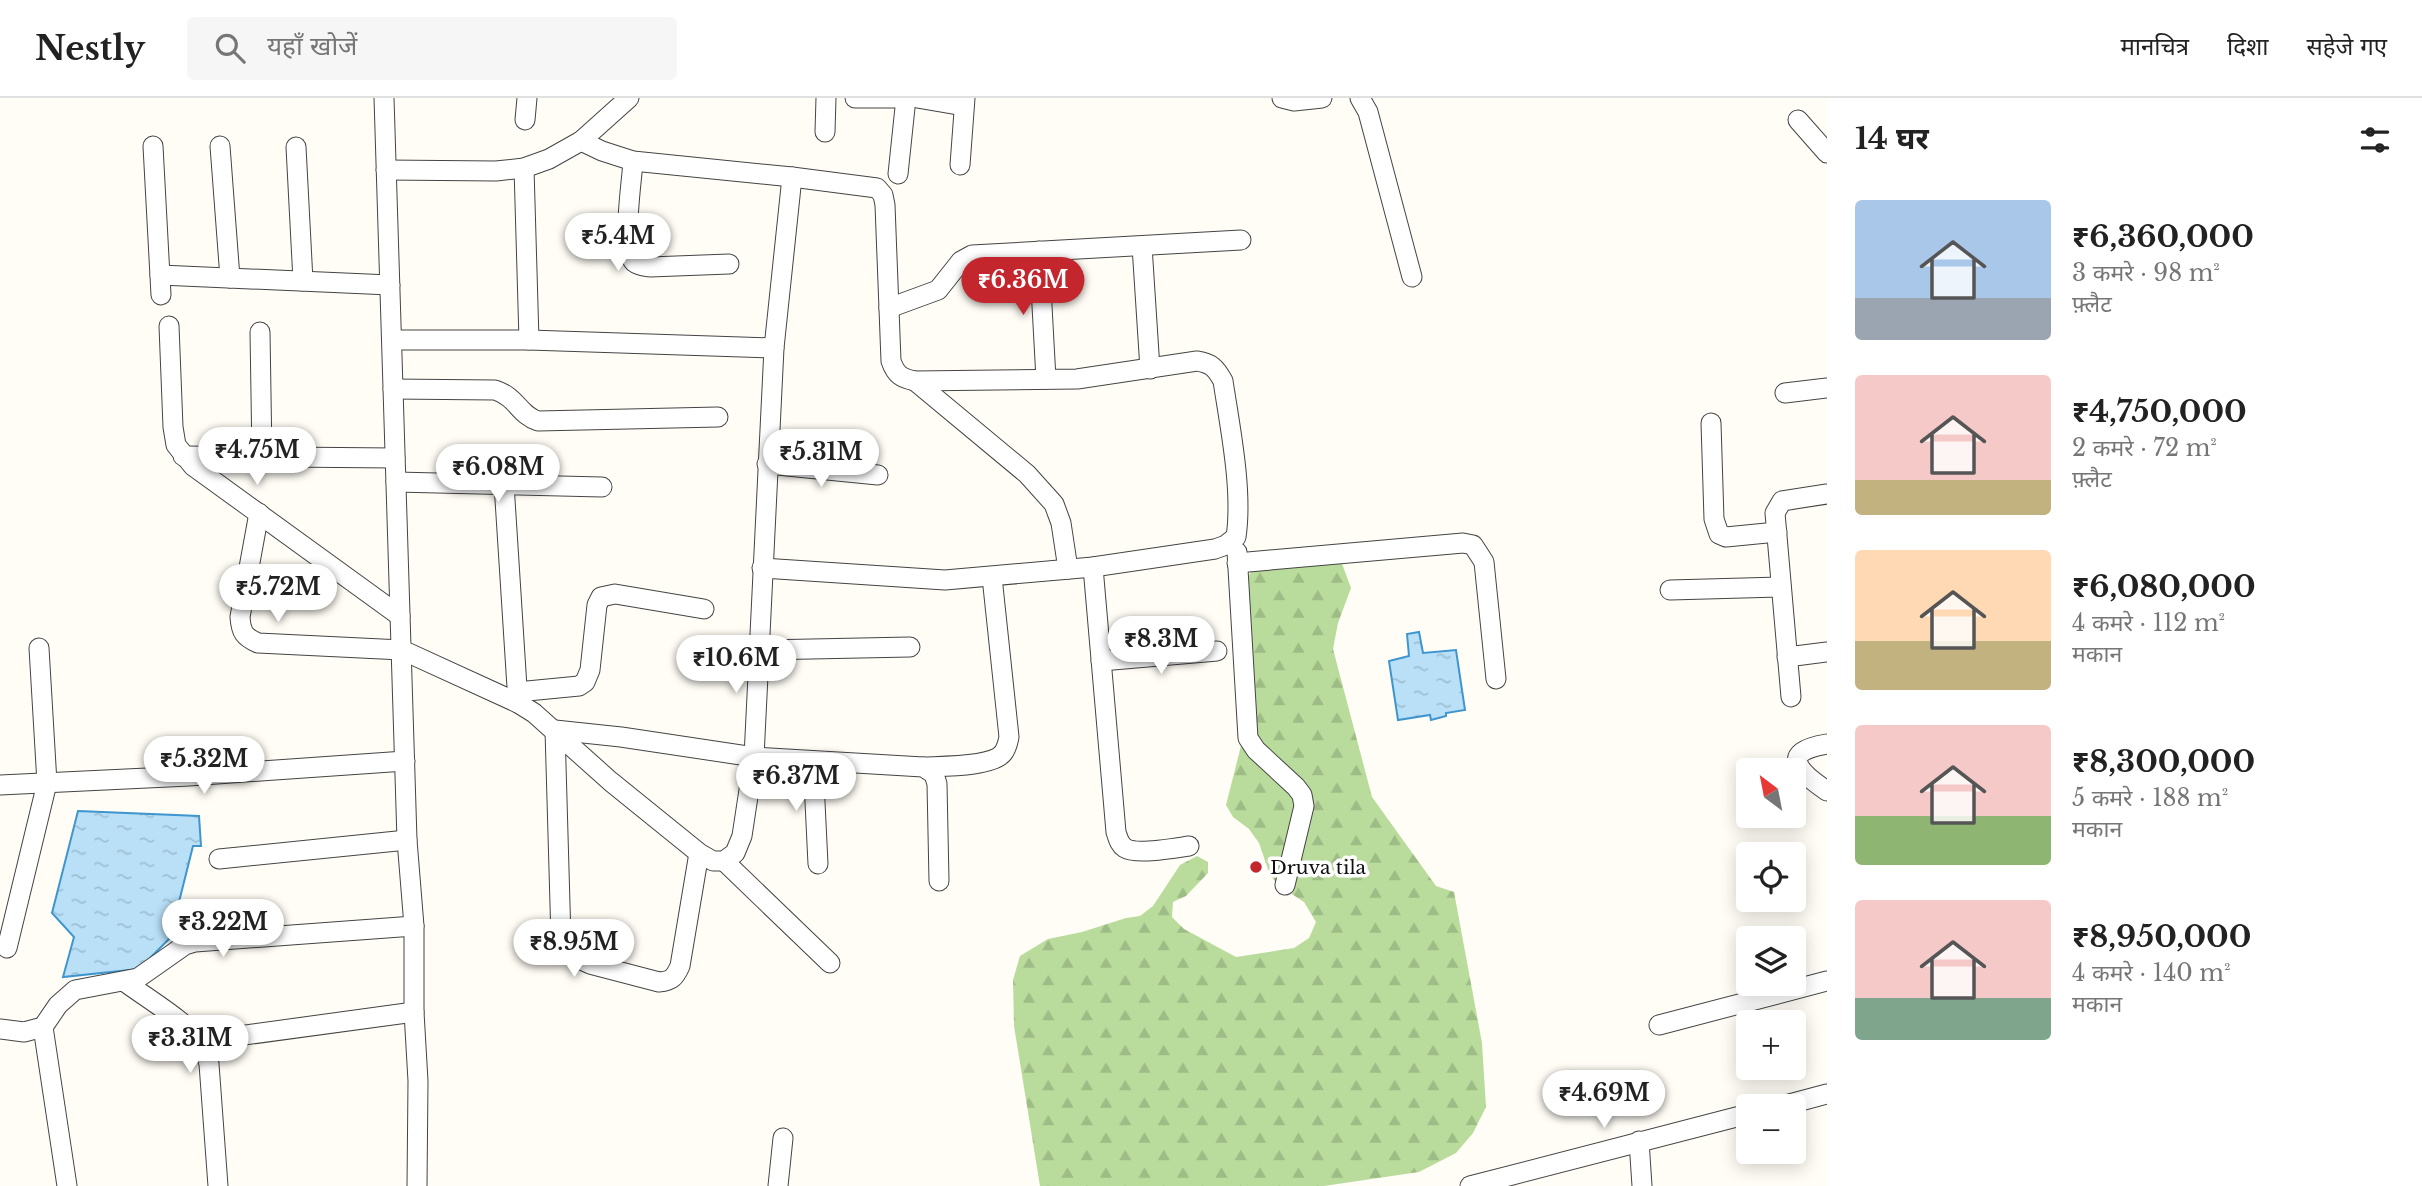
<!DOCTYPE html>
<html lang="hi">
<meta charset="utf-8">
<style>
body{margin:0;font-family:"Libre Baskerville","Noto Sans Devanagari",serif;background:#f6f6f6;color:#222;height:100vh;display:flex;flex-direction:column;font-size:26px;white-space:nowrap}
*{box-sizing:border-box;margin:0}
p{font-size:23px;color:#767676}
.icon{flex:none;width:38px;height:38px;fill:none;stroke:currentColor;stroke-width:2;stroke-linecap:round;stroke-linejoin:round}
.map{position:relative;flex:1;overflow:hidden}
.details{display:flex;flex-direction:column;background:#fff;width:595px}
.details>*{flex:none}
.needle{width:46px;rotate:328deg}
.fabs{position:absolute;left:1736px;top:660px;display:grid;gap:14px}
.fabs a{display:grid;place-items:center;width:70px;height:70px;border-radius:7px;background:#fff;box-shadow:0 4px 18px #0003;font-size:35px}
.price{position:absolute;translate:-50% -60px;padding:0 16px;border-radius:24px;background:#fff;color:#222;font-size:23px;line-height:46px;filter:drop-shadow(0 2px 4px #0008)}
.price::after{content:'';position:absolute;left:50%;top:42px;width:21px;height:16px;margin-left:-10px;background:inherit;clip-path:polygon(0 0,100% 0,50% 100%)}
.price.current{background:#c4262e;color:#fff}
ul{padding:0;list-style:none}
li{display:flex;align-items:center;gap:21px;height:175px;padding:0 28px}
li span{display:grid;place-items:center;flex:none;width:196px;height:140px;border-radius:7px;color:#555}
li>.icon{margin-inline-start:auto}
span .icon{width:84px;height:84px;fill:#fffc;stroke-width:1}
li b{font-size:30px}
h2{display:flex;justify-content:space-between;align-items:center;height:84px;padding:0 28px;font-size:30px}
header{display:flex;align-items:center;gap:42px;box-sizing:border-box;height:98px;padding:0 35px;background:#fff;border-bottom:2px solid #e0e0e0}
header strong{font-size:33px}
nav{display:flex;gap:38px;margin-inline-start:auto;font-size:24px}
.search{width:490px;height:63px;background:#f6f6f6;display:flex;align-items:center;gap:18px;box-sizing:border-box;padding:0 24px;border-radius:7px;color:#767676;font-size:26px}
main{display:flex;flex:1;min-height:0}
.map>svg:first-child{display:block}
</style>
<header>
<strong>Nestly</strong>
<div class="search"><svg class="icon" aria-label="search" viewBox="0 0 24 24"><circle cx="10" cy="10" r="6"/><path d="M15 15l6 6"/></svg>यहाँ खोजें</div>
<nav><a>मानचित्र</a><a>दिशा</a><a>सहेजे गए</a></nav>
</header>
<main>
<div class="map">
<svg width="1827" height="1088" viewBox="0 0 1827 1088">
<defs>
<pattern id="forest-firs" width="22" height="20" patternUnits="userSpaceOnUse" patternTransform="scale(1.75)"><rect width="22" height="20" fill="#b9dc9c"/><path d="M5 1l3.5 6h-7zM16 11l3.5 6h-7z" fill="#9ebc85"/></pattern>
<pattern id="water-ripples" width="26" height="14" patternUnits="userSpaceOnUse" patternTransform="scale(1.75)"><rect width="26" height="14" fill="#b9e0f7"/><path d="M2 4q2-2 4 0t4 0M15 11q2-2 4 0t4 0" fill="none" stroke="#9ebfd3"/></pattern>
</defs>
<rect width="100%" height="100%" fill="#fffdf5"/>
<path fill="url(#forest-firs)" d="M1341,463l10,27 -13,35 -5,26 39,148 64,89 18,6 28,151 4,64 -13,26 -17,20 -37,19 -95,14h-284l-26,-160 -1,-46 7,-24 28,-17 34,-7 44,-14 14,-2 13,-10 27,-41 17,-9 11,6v11l-22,23 -13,6 -1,15 12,12 52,28 58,-9 15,-10 7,-16 -12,-20 -26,-17 -8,-10 -11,-32 -10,-14 -16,-12 -7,-12 18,-71 2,-154 9,-14z"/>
<g fill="url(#water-ripples)" stroke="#3f96cf" stroke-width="2">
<path d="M1419,534l4,21 33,-3 9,60 -19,3v3l-15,4 -1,-5 -32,5 -9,-59 20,-5 -2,-22z"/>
<path d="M78,713l121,5 2,30h-8l-23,92 -31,31 -76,8 11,-40 -22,-24z"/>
</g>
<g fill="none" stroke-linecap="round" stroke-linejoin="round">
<g stroke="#444" stroke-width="21">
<g id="minor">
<path d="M384,0l23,742 7,86v86l4,69 -1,105"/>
<path d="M855,0h51"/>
<path d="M917,0l47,8"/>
<path d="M1282,0l12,3 28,-3"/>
<path d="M1360,0l8,14 44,165"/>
<path d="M525,22l2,-22"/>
<path d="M1798,22l29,33"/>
<path d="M825,34l1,-34"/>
<path d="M581,43l21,10 31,10 159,16 85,11 6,7 2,10 6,156c5,14 10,17 24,20l162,-2 120,-18c14,2 19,7 26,20 7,46 20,110 13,156l-10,8 -11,4 -122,18 -148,13 -183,-12"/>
<path d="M153,48l8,149"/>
<path d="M220,48l10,132"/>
<path d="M296,49l7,134"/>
<path d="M633,63c-1,20 -12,88 1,101 5,4 10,4 16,5l79,-3"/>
<path d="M960,67l5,-67"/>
<path d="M524,70l5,172"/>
<path d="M386,72l110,1 28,-3 25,-9 32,-18 48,-43"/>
<path d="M898,76l8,-76"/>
<path d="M1142,148l8,123"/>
<path d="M1039,153l7,128"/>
<path d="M160,177l230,10"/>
<path d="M889,210l49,-18 23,-29 11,-6 269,-15"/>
<path d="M169,228l4,101 3,18 17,21 207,150"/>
<path d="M260,234l2,125"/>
<path d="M392,242h137l245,8"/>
<path d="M915,283l112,93 27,30 7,19 7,46"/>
<path d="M393,291l102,1c22,7 24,25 43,31l180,-4"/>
<path d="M1785,295l42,-5"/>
<path d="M1711,325l3,96 5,15 7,3 51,-5"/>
<path d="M183,358l212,2"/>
<path d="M767,366l111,11"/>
<path d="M396,384l206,5"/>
<path d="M504,386l14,219"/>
<path d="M259,415l-19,104c1,15 4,20 18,26l144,7 116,53 16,10 76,68 89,72 14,8h11l11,-8 7,-17 12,-79 20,-409 18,-171"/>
<path d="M1237,454l11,186 8,12 40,37 6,8 2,11 -19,79"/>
<path d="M1237,465l226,-20 10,2 11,17 12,117"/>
<path d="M1093,469l23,265c2,6 3,12 9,16 11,7 50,0 64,-2"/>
<path d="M1670,492l111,-3"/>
<path d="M758,552l152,-3"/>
<path d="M1787,559l40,-5"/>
<path d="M1101,563l116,-10"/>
<path d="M517,594l62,-6 6,-4 5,-12 7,-65 4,-8 14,-3 89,15"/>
<path d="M1791,599l-16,-184 7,-12 45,-7"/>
<path d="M1827,646c-50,8 -27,29 0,47"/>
<path d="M813,663l5,103"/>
<path d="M923,669c19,-1 69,0 80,-14 4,-5 5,-11 6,-16l-17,-160"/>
<path d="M0,687l189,-9 216,-15"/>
<path d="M699,755l-19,113c-5,11 -8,15 -21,16l-69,-18 -15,-7 -14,-18 -6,-209 66,7 133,20 169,10 11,7 3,10 2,97"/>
<path d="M219,761l188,-19"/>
<path d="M724,763l106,102"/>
<path d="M7,850l40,-165 -8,-135"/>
<path d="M125,884c20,15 64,41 76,61 4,6 6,14 8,21l9,122"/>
<path d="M1659,927l168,-44"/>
<path d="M43,929l24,159"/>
<path d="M0,931l24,3 19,-5 15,-22 17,-15 63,-12 47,-33 10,-3 219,-16"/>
<path d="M201,943l213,-29"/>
<path d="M1782,1008l45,-12"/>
<path d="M1639,1043l3,45"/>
<path d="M778,1088l5,-48"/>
<path d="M1470,1088l278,-72"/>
</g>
</g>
<use href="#minor" stroke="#fff" stroke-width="19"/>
</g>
<circle fill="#c4262e" stroke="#fff" stroke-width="2.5" cx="1256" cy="769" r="7"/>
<g text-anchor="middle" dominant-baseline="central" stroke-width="7" stroke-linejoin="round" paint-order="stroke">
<g font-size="19" fill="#111" stroke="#fff" text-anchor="start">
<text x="1270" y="769">Druva tila</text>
</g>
</g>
</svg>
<div class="fabs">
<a><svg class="needle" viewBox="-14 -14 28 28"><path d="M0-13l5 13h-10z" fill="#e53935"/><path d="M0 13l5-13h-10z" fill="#767676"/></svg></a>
<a><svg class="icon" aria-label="locate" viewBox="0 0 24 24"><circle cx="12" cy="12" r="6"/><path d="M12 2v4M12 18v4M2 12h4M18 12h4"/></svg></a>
<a><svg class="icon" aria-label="layers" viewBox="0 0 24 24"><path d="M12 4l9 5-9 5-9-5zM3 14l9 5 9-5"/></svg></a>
<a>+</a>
<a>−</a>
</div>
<b class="price" style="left:618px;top:175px">₹5.4M</b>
<b class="price current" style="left:1023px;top:219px">₹6.36M</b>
<b class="price" style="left:257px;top:389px">₹4.75M</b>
<b class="price" style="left:821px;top:391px">₹5.31M</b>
<b class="price" style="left:498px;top:406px">₹6.08M</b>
<b class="price" style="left:278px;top:526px">₹5.72M</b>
<b class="price" style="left:1161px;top:578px">₹8.3M</b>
<b class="price" style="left:736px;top:597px">₹10.6M</b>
<b class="price" style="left:204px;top:698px">₹5.32M</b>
<b class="price" style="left:796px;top:715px">₹6.37M</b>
<b class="price" style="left:223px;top:861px">₹3.22M</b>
<b class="price" style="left:574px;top:881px">₹8.95M</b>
<b class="price" style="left:190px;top:977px">₹3.31M</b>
<b class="price" style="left:1604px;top:1032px">₹4.69M</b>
</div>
<section class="details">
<h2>14 घर<svg class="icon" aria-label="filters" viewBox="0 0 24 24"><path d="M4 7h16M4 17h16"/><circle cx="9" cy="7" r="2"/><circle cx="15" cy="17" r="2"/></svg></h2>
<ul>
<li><span style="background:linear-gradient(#a9c7e8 70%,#9aa5b1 0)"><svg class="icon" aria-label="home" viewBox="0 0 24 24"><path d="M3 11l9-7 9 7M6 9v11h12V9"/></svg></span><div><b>₹6,360,000</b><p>3 कमरे · 98 m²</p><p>फ़्लैट</p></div></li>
<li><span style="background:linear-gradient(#f6c9c9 75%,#c2b280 0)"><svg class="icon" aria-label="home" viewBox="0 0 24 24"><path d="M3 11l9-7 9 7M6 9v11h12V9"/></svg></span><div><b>₹4,750,000</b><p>2 कमरे · 72 m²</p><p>फ़्लैट</p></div></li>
<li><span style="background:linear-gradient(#ffd9b3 65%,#c2b280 0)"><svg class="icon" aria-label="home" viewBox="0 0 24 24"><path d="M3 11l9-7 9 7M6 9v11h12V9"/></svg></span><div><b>₹6,080,000</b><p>4 कमरे · 112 m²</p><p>मकान</p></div></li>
<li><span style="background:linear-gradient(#f6c9c9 65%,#8fb573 0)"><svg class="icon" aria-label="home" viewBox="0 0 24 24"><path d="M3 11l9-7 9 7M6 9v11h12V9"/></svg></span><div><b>₹8,300,000</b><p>5 कमरे · 188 m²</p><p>मकान</p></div></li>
<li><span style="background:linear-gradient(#f6c9c9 70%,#7fa58c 0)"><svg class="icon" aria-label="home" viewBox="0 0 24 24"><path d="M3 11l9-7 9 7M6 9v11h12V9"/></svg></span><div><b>₹8,950,000</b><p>4 कमरे · 140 m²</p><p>मकान</p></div></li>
</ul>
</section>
</main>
